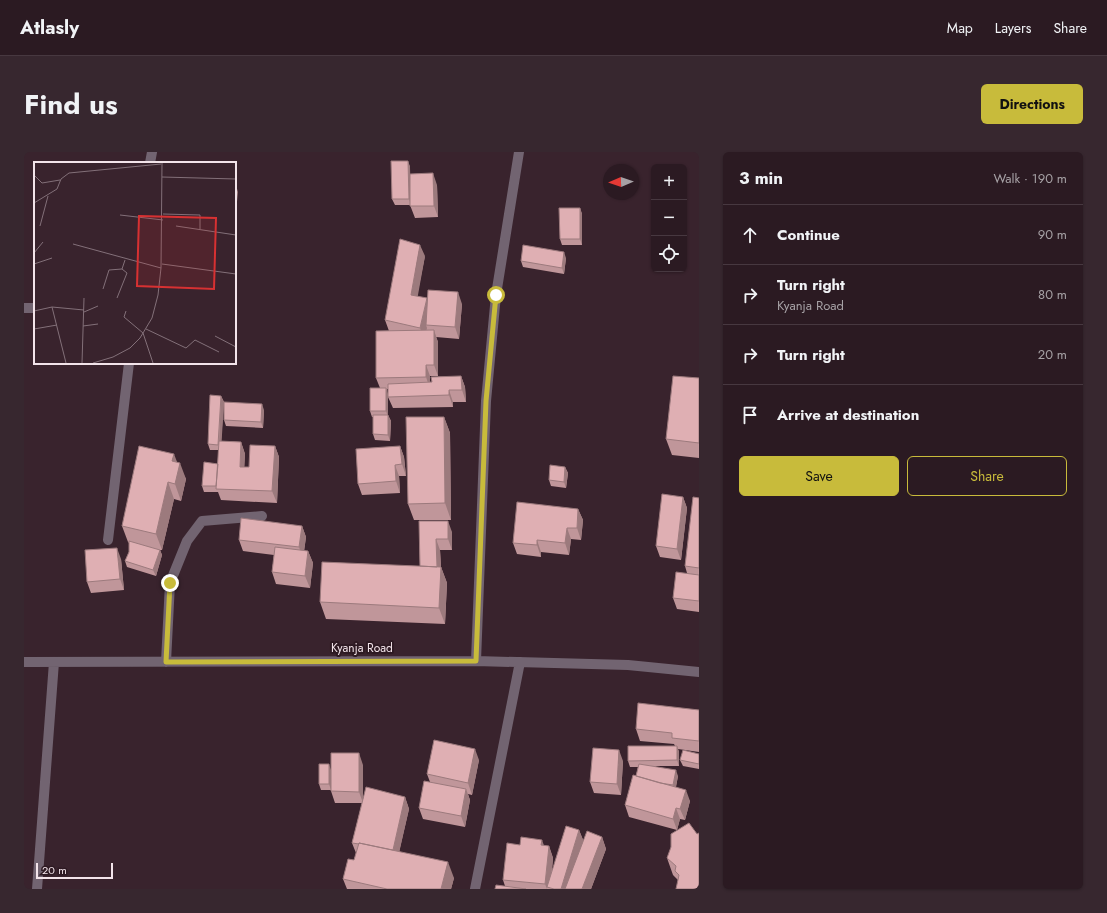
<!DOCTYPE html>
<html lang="en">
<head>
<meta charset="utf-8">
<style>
	body { margin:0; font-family:Jost,sans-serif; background:#37272f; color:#f1f3f6 }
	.controls { position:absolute; right:12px; top:12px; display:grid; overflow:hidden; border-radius:6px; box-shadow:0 1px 3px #0004 }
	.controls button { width:36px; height:36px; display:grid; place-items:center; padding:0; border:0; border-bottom:1px solid #473840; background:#2b1a22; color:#f1f3f6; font:20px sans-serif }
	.compass { position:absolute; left:579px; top:12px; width:36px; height:36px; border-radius:50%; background:#2b1a22; box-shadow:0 1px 3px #0004; rotate:268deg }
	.scale { position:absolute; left:12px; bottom:10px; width:77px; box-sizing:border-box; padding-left:4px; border:2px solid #f3e4ea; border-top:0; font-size:11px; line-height:14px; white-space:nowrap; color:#f3e4ea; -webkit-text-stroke:3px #2e1a23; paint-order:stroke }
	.stop { position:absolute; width:12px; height:12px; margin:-9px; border:3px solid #c8bb3b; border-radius:50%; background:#fff }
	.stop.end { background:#c8bb3b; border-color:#fff; box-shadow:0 1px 4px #0008 }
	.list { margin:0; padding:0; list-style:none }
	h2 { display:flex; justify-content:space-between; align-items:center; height:52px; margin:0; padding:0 16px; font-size:17px }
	h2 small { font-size:13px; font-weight:400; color:#a6a1a5 }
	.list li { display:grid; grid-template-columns:26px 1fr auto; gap:12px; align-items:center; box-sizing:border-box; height:60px; padding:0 16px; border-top:1px solid #473840 }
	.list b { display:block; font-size:15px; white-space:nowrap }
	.list p { margin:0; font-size:13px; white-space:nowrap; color:#a6a1a5 }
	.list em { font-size:13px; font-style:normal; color:#a6a1a5 }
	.actions { display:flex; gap:8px; padding:12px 16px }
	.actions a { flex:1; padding:9px 0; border:1px solid #c8bb3b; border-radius:6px; text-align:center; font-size:14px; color:#c8bb3b }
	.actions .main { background:#c8bb3b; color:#111 }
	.icon { flex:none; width:22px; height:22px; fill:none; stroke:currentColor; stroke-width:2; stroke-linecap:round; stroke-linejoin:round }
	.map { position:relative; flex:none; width:675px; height:737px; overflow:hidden; border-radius:6px }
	header { display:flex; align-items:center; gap:24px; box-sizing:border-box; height:56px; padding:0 20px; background:#2b1a22; border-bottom:1px solid #473840 }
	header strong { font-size:19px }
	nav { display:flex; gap:22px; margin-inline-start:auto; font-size:14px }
	.intro { display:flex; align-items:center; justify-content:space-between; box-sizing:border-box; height:96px; padding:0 24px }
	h1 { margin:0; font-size:28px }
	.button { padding:10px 18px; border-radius:6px; background:#c8bb3b; color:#111; font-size:14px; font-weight:700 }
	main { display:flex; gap:24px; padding:0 24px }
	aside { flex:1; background:#2b1a22; border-radius:6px; box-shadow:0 1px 3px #0004 }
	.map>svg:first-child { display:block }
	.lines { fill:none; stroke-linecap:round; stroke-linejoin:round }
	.minor { stroke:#726471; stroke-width:10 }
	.wall { fill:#c0969a }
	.shaded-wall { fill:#9c7a7d }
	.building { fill:#dfafb3; stroke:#9c7a7d }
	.route { stroke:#c8bb3b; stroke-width:5 }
	.labels { text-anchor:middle; stroke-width:4; stroke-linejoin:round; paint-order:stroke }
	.street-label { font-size:12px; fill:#f3e4ea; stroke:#2e1a23 }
	.inset-road { fill:none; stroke:#837079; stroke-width:1 }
	.view { fill:#d73132; fill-opacity:0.15; stroke:#d73132; stroke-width:2 }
	.inset-edge { fill:none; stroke:#f3e4ea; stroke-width:2 }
</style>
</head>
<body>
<header>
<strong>Atlasly</strong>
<nav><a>Map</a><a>Layers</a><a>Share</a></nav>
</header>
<div class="intro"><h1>Find us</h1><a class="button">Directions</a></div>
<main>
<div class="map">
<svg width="675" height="737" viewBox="0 0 675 737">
	<rect width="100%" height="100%" fill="#39232d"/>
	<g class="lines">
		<path class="minor" d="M 126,11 L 128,0
			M 0,156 L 11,156
			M 84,388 L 105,211
			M 452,509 L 462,249 L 472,143 L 495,0
			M 0,510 L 452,509 L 604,513 L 675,520
			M 142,510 L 146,431 L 163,389 L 178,369 L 238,364
			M 13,737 L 30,510
			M 451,737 L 496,510"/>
	</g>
	<path class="wall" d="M 384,9 L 386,15 L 386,30 L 413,33 L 414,65 L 391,66 L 386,53 L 371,53 L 368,47 Z
		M 556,56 L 558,62 L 558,93 L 538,93 L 536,87 Z
		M 401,104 L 393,144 L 404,149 L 438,152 L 435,187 L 412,185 L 414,190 L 414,224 L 406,224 L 406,230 L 437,224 L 441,235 L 442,250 L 429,250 L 429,255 L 369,256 L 364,245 L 364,237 L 363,237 L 364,263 L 367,269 L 366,289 L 351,288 L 349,282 L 349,265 L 348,265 L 346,259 L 356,236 L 352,226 L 365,179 L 361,168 Z
		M 542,106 L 540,122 L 499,115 L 497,109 Z
		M 675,226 L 675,306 L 648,303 L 642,287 Z
		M 197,244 L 200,250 L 197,289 L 217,290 L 221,302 L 220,315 L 225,315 L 251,294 L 255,305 L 253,351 L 197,348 L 194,340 L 180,340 L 178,334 L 194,312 L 194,298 L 186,298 L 184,292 Z
		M 240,258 L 239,276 L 202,274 L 200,268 Z
		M 420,265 L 426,281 L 427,368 L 390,368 L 384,352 Z
		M 376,294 L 380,305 L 382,324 L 375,324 L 376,341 L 338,343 L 334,332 Z
		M 153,310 L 162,327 L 157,349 L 150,347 L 138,398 L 136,398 L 138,403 L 132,424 L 103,415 L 101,409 L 105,400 L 105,391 L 104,390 L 98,374 Z
		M 541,315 L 544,321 L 542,336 L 527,334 L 525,328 Z
		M 659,345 L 663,356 L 657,408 L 636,405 L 632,394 Z
		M 675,346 L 675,460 L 653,457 L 649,446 L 663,421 L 661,414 Z
		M 554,357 L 559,368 L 557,388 L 547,387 L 545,403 L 517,400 L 517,405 L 493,402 L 489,391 Z
		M 395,369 L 428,380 L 428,398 L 416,398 L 417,415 L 423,431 L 421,472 L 302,467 L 296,450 L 396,414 Z
		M 278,374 L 282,385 L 280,399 L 284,399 L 289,411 L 286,436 L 252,432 L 248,420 L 250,403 L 219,399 L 215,388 Z
		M 97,407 L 100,438 L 67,441 L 63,430 Z
		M 675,558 L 675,600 L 654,597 L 655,600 L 655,614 L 630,614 L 654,624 L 652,635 L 666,649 L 661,668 L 656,667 L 653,678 L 605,665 L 601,653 L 612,624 L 614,615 L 606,615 L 604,609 L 651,594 L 650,592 L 616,589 L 612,577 Z
		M 675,602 L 675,617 L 659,614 L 656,608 Z
		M 455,608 L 448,643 L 444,642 L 446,648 L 441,675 L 399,667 L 395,656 L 406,630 L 403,622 Z
		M 599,609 L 597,643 L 570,641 L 566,630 Z
		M 339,613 L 339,647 L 381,645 L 385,657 L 375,700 L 430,726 L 427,737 L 323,737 L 319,727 L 330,708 L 332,701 L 328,691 L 338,651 L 311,651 L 307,639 Z
		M 307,618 L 307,638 L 297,638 L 295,632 Z
		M 555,678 L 559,688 L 578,685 L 582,697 L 567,737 L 471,737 L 481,734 L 479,728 L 496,693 L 525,694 L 529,706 L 528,718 Z
		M 673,682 L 654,728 L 649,723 L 643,706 Z"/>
	<path class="shaded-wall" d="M 384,9 L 386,15 L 387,53 L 385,47 Z
		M 409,21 L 413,33 L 414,65 L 410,54 Z
		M 211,30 L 214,40 L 211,69 Z
		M 556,56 L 558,62 L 558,93 L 556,87 Z
		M 396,93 L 401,104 L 392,154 L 387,143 Z
		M 540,100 L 542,106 L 540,122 L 538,116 Z
		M 434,140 L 438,152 L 435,187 L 431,175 Z
		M 403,146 L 407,157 L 402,173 L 403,176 L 400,187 L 396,176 Z
		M 410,178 L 414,190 L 414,224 L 410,213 Z
		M 402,213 L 406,224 L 406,237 L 402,225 Z
		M 437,224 L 441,235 L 442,250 L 438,238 Z
		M 362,236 L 364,242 L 364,265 L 362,259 Z
		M 425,238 L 429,250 L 429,255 L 425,243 Z
		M 197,244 L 200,250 L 197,299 L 195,293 Z
		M 238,252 L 240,258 L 239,276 L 237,270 Z
		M 364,263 L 367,269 L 366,289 L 364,283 Z
		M 420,265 L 426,281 L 427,368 L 421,351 Z
		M 217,290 L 221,302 L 220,326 L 216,315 Z
		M 251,294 L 255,305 L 253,351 L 248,339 Z
		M 376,294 L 380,305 L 382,324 L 378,312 Z
		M 150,302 L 155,315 L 156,311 L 162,327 L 157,349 L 151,332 L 148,309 Z
		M 371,313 L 375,324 L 376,341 L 372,329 Z
		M 541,315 L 544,321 L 542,336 L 540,330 Z
		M 144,330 L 150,347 L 138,398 L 132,382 Z
		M 659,345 L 663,356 L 657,408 L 653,397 Z
		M 554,357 L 559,368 L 557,388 L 553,376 Z
		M 424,369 L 428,380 L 428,398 L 424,387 Z
		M 278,374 L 282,385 L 279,407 L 275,395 Z
		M 543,376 L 547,387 L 545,403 L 541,391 Z
		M 412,387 L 416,398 L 417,415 L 423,431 L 421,472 L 415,456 Z
		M 513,388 L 517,400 L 517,405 L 513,393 Z
		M 93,396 L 97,407 L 100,438 L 96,427 Z
		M 136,398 L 138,403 L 132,424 L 129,418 Z
		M 284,399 L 289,411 L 286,436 L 281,424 Z
		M 653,594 L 655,600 L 655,614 L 653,608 Z
		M 451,597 L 455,608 L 448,643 L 444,631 Z
		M 595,598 L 599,609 L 597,643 L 593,632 Z
		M 335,601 L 339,613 L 339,651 L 335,640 Z
		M 305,612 L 307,618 L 307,638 L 305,632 Z
		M 652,618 L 654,624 L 651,639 L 649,633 Z
		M 442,637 L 446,648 L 441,675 L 437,664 Z
		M 662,638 L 666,649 L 661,668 L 656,657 Z
		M 381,645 L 385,657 L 373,710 L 369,698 Z
		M 652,656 L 656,667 L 653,678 L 649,667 Z
		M 555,678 L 560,690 L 545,737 L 537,737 Z
		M 578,685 L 582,697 L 567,737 L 558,737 Z
		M 518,688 L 522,699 L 517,693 Z
		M 525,694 L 529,706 L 526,736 L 523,735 L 523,737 L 521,732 Z
		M 424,710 L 430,726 L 427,737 L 417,737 Z"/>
	<path class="building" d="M 367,9 L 384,9 L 385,47 L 368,47 Z
		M 409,21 L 410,54 L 386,54 L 386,22 Z
		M 535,56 L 556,56 L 556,87 L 536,87 Z
		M 376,87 L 396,93 L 387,143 L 403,146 L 396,176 L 361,168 Z
		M 499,93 L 540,100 L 538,116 L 497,109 Z
		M 404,138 L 434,140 L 431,175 L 402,173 Z
		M 410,178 L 410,213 L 402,213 L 402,225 L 352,226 L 352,179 Z
		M 437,224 L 438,238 L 425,238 L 425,243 L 364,245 L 364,232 L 408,230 L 407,225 Z
		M 649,224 L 675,226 L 675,291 L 642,287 Z
		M 346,236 L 362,236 L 362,259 L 346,259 Z
		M 186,243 L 197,244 L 194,293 L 184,292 Z
		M 200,250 L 238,252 L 237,270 L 200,268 Z
		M 349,263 L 364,263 L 364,283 L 349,282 Z
		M 382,265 L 420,265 L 421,351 L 384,352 Z
		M 195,289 L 217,290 L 216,315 L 225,315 L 226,293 L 251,294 L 248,339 L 192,337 Z
		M 115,294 L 150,302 L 148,309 L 156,311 L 151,332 L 144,330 L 132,382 L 98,374 Z
		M 376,294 L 378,312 L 371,313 L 372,329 L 334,332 L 332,297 Z
		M 180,310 L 194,312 L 192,334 L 178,334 Z
		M 526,313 L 541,315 L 540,330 L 525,328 Z
		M 638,342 L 659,345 L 653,397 L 632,394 Z
		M 669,345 L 675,346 L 675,416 L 661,414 Z
		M 493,350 L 554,357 L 553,376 L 543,376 L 541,391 L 513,388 L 513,393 L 489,391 Z
		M 217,366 L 278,374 L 275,395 L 215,388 Z
		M 395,369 L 424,369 L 424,387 L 412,387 L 413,415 L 396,414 Z
		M 105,389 L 136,398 L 129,418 L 101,409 L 105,400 Z
		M 251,395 L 284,399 L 281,424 L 248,420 Z
		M 93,396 L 96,427 L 63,430 L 61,398 Z
		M 298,410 L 417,415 L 415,456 L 296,450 Z
		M 652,420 L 675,423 L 675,449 L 649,446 Z
		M 614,551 L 675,558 L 675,589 L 648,586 L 648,581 L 612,577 Z
		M 410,588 L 451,597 L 444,631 L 403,622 Z
		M 604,594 L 653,594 L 653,608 L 604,609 Z
		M 569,596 L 595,598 L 593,632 L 566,630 Z
		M 659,598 L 675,602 L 675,612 L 656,608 Z
		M 307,601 L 335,601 L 335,640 L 307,639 Z
		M 295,612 L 305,612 L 305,632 L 295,632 Z
		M 615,612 L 652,618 L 649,633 L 636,631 L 612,624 Z
		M 609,623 L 662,638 L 656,657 L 652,656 L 649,667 L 601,653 Z
		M 400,629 L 442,637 L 437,664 L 395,656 Z
		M 342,635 L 381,645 L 369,698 L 335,691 L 335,692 L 328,691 Z
		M 665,671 L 673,682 L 675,681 L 675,737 L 652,737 L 655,723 L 651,719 L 652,714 L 643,706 L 647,695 L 647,682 Z
		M 542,674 L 555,678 L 537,737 L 530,737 L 523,735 Z
		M 563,679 L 578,685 L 558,737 L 541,737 Z
		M 497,685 L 518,688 L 517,693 L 525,694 L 521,732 L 479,728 L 483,691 L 496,693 Z
		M 335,691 L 424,710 L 417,737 L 363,737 L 319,727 L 324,707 L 330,708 Z
		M 472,733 L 502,737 L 471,737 Z"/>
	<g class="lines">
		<path class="route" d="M 146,431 L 142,510 L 452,509 L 462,249 L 472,143"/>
	</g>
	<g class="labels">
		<g class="street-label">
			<text x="338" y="500">Kyanja Road</text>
		</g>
	</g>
	<g transform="translate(10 10)">
		<rect width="202" height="202" fill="#39232d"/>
		<path class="inset-road" d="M 0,13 L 8,21 L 26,18M 128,15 L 202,17M 0,41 L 23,27 L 27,17 L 35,11 L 127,2M 129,52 L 166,53 L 166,67M 86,53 L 129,58M 6,64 L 14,34M 142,64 L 202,73M 39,82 L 127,106M 0,91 L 9,80M 0,102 L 18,96M 128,102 L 202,112M 69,127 L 75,108 L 88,107M 83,136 L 93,111 L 88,107 L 91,98M 18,145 L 32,201M 0,149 L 18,145 L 50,148M 92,149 L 90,155 L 109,171 L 119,201M 50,150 L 64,144M 49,164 L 64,162M 0,167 L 23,163M 112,167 L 152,186 L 161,178 L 185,190M 181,174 L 202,185M 48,201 L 50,136M 59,201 L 79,195 L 96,186 L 106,176 L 118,156 L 124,133 L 127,106 L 128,1"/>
		<path class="view" d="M 105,54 L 182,56 L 180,127 L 103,124 Z"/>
		<rect width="202" height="202" class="inset-edge"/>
	</g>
</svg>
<div class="controls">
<button>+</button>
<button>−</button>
<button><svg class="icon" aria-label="locate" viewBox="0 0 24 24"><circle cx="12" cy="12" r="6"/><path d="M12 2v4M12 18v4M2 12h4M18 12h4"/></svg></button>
</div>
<svg class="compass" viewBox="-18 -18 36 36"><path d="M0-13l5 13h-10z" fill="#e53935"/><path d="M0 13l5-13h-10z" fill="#a6a1a5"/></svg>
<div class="scale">20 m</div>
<div class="stop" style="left:472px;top:143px"></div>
<div class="stop end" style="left:146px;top:431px"></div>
</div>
<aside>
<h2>3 min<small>Walk · 190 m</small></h2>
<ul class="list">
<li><svg class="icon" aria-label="ahead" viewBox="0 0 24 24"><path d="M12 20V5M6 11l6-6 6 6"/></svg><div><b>Continue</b></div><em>90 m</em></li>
<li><svg class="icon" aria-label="right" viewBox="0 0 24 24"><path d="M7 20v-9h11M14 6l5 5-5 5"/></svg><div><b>Turn right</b><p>Kyanja Road</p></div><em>80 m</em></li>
<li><svg class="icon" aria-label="right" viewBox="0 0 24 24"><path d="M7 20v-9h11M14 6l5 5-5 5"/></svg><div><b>Turn right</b></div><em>20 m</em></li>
<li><svg class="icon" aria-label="arrive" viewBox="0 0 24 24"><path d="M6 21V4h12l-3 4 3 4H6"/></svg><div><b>Arrive at destination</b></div></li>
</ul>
<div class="actions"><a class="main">Save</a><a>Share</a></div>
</aside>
</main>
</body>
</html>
